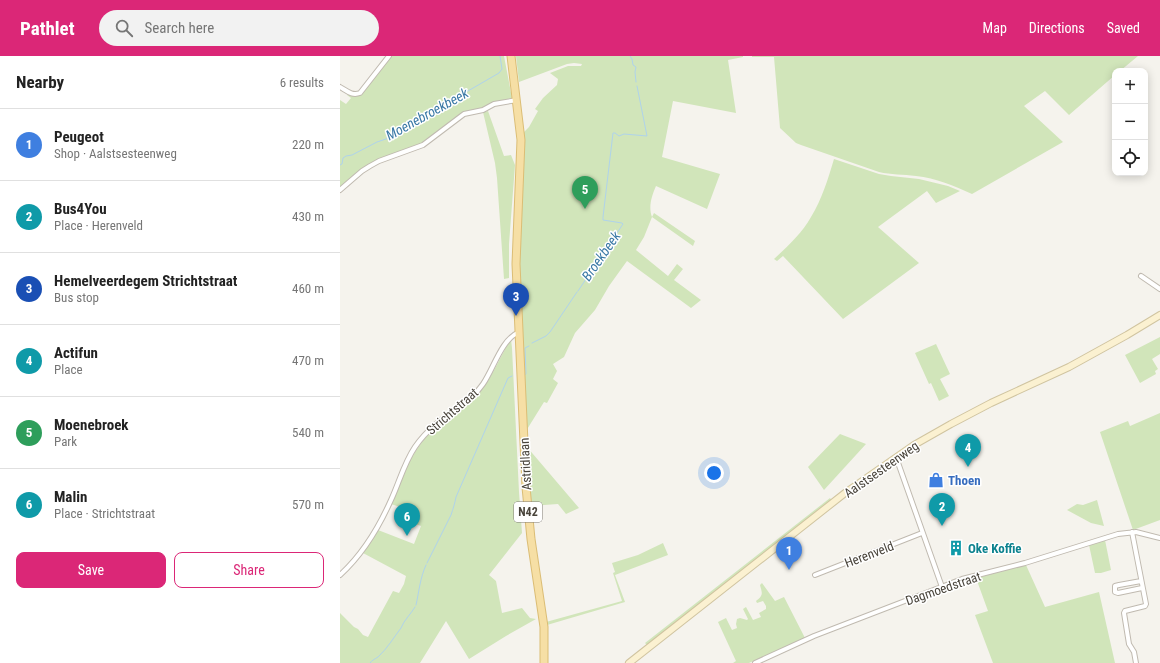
<!DOCTYPE html>
<html lang="en">
<head>
<meta charset="utf-8">
<style>
	body { margin:0; font-family:"Roboto Condensed",sans-serif; background:#f2f2f2; color:#222 }
	.controls { position:absolute; right:12px; top:12px; display:grid; overflow:hidden; border-radius:8px; box-shadow:0 2px 10px #0003 }
	.controls button { width:36px; height:36px; display:grid; place-items:center; padding:0; border:0; border-bottom:1px solid #e0e0e0; background:#fff; color:#222; font:20px sans-serif }
	.you { position:absolute; left:374px; top:417px; width:14px; height:14px; margin:-10px; border:3px solid #fff; border-radius:50%; background:#1a73e8; box-shadow:0 0 0 6px #1a73e833 }
	.badge { display:grid; place-items:center; width:26px; height:26px; border-radius:50%; background:#db2777; color:#fff; font-size:13px; font-weight:700 }
	.pin { position:absolute; translate:-50% -33px; filter:drop-shadow(0 1px 2px #0008) }
	.pin::after { content:''; position:absolute; top:21px; width:14px; height:12px; background:inherit; clip-path:polygon(0 0,100% 0,50% 100%) }
	.list { margin:0; padding:0; list-style:none }
	h2 { display:flex; justify-content:space-between; align-items:center; height:52px; margin:0; padding:0 16px; font-size:17px }
	h2 small { font-size:13px; font-weight:400; color:#767676 }
	.list li { display:grid; grid-template-columns:26px 1fr auto; gap:12px; align-items:center; box-sizing:border-box; height:72px; padding:0 16px; border-top:1px solid #e0e0e0 }
	.list b { display:block; font-size:15px; white-space:nowrap }
	.list p { margin:0; font-size:13px; white-space:nowrap; color:#767676 }
	.list em { font-size:13px; font-style:normal; color:#767676 }
	.actions { display:flex; gap:8px; padding:12px 16px }
	.actions a { flex:1; padding:9px 0; border:1px solid #db2777; border-radius:8px; text-align:center; font-size:14px; color:#db2777 }
	.actions .main { background:#db2777; color:#fff }
	.icon { flex:none; width:22px; height:22px; fill:none; stroke:currentColor; stroke-width:2; stroke-linecap:round; stroke-linejoin:round }
	.map { position:relative; flex:none; width:820px; height:607px; overflow:hidden }
	header { display:flex; align-items:center; gap:24px; box-sizing:border-box; height:56px; padding:0 20px; background:#db2777; color:#fff }
	header strong { font-size:19px }
	nav { display:flex; gap:22px; margin-inline-start:auto; font-size:14px }
	.search { width:280px; height:36px; background:#f2f2f2; display:flex; align-items:center; gap:10px; box-sizing:border-box; padding:0 14px; border-radius:22px; color:#767676; font-size:15px }
	main { display:flex }
	aside { flex:1; background:#fff }
	.map>svg:first-child { display:block }
	.green { fill:#d1e5ba }
	.lines { fill:none; stroke-linecap:round; stroke-linejoin:round }
	.stream { stroke:#afd3eb; stroke-width:1 }
	.street-casing { stroke:#c0bab0; stroke-width:6 }
	.secondary-casing { stroke:#d0c4a0; stroke-width:8 }
	.primary-casing { stroke:#dbbd75; stroke-width:9 }
	.street { stroke:#fff; stroke-width:4 }
	.secondary { stroke:#fbf1d1; stroke-width:6 }
	.primary { stroke:#f6dfa5; stroke-width:7 }
	.labels { text-anchor:middle; stroke-width:3; stroke-linejoin:round; paint-order:stroke }
	.shield { fill:#fff; stroke:#807c76; stroke-width:1 }
	.shield-label { font-size:12px; font-weight:bold; fill:#49443b }
	.street-label { font-size:13px; fill:#49443b; stroke:#fff }
	.shop-label { font-size:13px; font-weight:bold; fill:#366cbe; stroke:#fff; text-anchor:start }
	.culture-label { font-size:13px; font-weight:bold; fill:#0d838f; stroke:#fff; text-anchor:start }
	.water-label { font-size:14px; font-style:italic; fill:#3978a5; stroke:#fff }
</style>
</head>
<body>
<header>
<strong>Pathlet</strong>
<div class="search"><svg class="icon" aria-label="search" viewBox="0 0 24 24"><circle cx="10" cy="10" r="6"/><path d="M15 15l6 6"/></svg>Search here</div>
<nav><a>Map</a><a>Directions</a><a>Saved</a></nav>
</header>
<main>
<aside>
<h2>Nearby<small>6 results</small></h2>
<ul class="list">
<li><span class="badge" style="background:#3f7fe0">1</span><div><b>Peugeot</b><p>Shop · Aalstsesteenweg</p></div><em>220 m</em></li>
<li><span class="badge" style="background:#0f9aa8">2</span><div><b>Bus4You</b><p>Place · Herenveld</p></div><em>430 m</em></li>
<li><span class="badge" style="background:#1a4fb4">3</span><div><b>Hemelveerdegem Strichtstraat</b><p>Bus stop</p></div><em>460 m</em></li>
<li><span class="badge" style="background:#0f9aa8">4</span><div><b>Actifun</b><p>Place</p></div><em>470 m</em></li>
<li><span class="badge" style="background:#2e9e5b">5</span><div><b>Moenebroek</b><p>Park</p></div><em>540 m</em></li>
<li><span class="badge" style="background:#0f9aa8">6</span><div><b>Malin</b><p>Place · Strichtstraat</p></div><em>570 m</em></li>
</ul>
<div class="actions"><a class="main">Save</a><a>Share</a></div>
</aside>
<div class="map">
<svg width="820" height="607" viewBox="0 0 820 607">
	<rect width="100%" height="100%" fill="#f5f3ed"/>
	<path class="green" d="M 52,0 L 164,0 L 172,42 L 155,46 L 142,52 L 126,56 L 116,62 L 93,80 L 80,89 L 39,104 L 0,133 L 0,44 L 6,48 L 11,42 L 7,39 L 8,38 L 16,40 Z
		M 176,0 L 403,0 L 403,1 L 388,4 L 396,57 L 333,45 L 322,101 L 380,118 L 367,153 L 316,130 C 312,139 308,151 312,161 L 314,157 L 355,185 L 353,190 L 312,161 L 304,181 L 296,194 L 328,220 L 337,208 L 343,213 L 334,224 L 361,244 L 351,252 L 287,205 L 269,230 L 255,254 L 235,277 L 224,301 L 213,308 L 217,315 L 213,323 L 218,327 L 207,347 L 204,346 L 186,375 L 179,203 L 184,76 L 189,71 L 198,55 L 195,53 L 203,42 L 217,29 L 218,23 L 210,17 L 228,10 L 241,10 L 242,8 L 234,7 L 227,8 L 179,26 Z
		M 412,0 L 798,0 L 780,15 L 775,15 L 775,19 L 729,59 L 705,35 L 684,50 L 723,86 L 632,138 C 614,130 596,122 576,120 C 563,118 551,119 539,116 L 461,89 L 456,87 L 440,72 L 434,1 L 412,1 Z
		M 148,55 L 164,100 L 171,99 L 175,109 L 169,188 L 169,222 L 164,223 L 157,122 L 155,107 L 143,56 Z
		M 494,103 L 539,118 L 551,120 L 579,123 L 608,130 L 620,135 L 596,147 L 587,135 L 538,171 L 579,207 L 503,263 L 443,200 L 437,205 L 434,203 C 448,190 462,177 471,161 C 482,143 488,123 494,103 Z
		M 820,281 L 820,298 L 812,303 L 818,313 L 815,315 L 816,318 L 800,327 L 785,299 Z
		M 171,283 L 172,292 L 179,436 L 182,477 L 149,519 L 156,525 L 162,557 L 182,552 L 190,562 L 196,563 L 166,580 L 129,603 L 106,565 L 80,607 L 0,607 L 0,557 L 14,571 L 18,573 L 23,579 L 28,581 L 53,535 L 59,537 L 64,528 L 66,520 L 23,497 L 38,474 L 74,488 L 81,470 L 75,468 L 76,465 L 72,463 L 74,459 L 71,458 L 72,455 L 51,448 C 63,419 72,393 95,372 C 109,359 125,351 138,338 C 152,323 160,300 171,283 Z
		M 596,288 L 610,318 L 600,323 L 609,340 L 599,345 L 591,327 L 589,328 L 575,297 Z
		M 820,357 L 820,464 L 793,474 L 760,376 L 788,365 L 790,370 Z
		M 500,378 L 526,388 L 484,434 L 468,411 Z
		M 187,391 L 239,452 L 226,458 L 218,448 L 190,450 Z
		M 490,442 L 492,445 L 308,590 L 305,587 Z
		M 757,444 L 764,470 L 751,467 L 727,454 L 737,448 L 743,449 Z
		M 765,484 L 771,514 L 761,517 L 755,517 L 749,489 Z
		M 323,487 L 328,499 L 275,519 L 285,546 L 207,569 L 206,566 L 282,545 L 273,517 L 275,516 L 272,507 L 298,499 Z
		M 686,509 L 705,551 L 759,536 L 775,607 L 653,607 L 635,559 L 648,555 L 636,522 Z
		M 422,527 L 435,545 L 444,541 L 465,582 L 409,607 L 393,607 L 396,605 L 378,566 L 386,562 L 392,574 L 397,572 L 396,568 L 397,563 L 400,562 L 407,564 L 408,563 L 403,553 L 406,551 L 413,564 L 421,561 L 419,557 L 426,553 L 426,550 L 423,545 L 417,547 L 416,545 C 424,539 422,537 420,529 Z"/>
	<g class="lines">
		<path class="stream" d="M 290,0 L 292,3 L 293,9 L 296,11 L 295,16 L 296,26
			M 0,109 L 2,108 L 3,102 L 6,100 L 12,99 L 37,86 L 46,83 L 83,64 L 89,57 L 97,55 L 121,39 L 159,17 L 162,13 L 160,0
			M 238,235 L 283,168 L 282,167 L 263,164 L 263,161 L 273,77 L 275,77 L 279,80 L 284,78 L 307,80 L 297,30
			M 192,287 L 206,280 L 210,276 L 237,236
			M 185,319 L 186,318 L 185,292 L 189,290
			M 87,507 L 111,459 C 113,453 115,447 116,441 L 168,322 L 172,320
			M 76,549 C 79,536 80,522 86,509
			M 30,607 C 32,604 35,603 38,601 C 47,593 54,581 61,572 C 64,564 71,558 75,551"/>
		<defs>
			<path id="street" d="M 0,31 C 7,35 12,40 20,37 L 49,0
				M 0,134 L 22,115 L 30,110 L 39,105 L 83,89 L 124,58 L 143,54 L 154,48 L 177,44
				M 801,220 L 820,233
				M 556,401 L 602,531
				M 792,476 L 806,548 L 805,550 L 785,555 L 784,557 L 789,588 L 794,596 L 796,607
				M 0,519 C 22,499 39,471 51,444 C 59,427 64,407 75,391 C 81,382 89,374 97,367 C 114,353 131,346 143,328 C 154,312 161,284 179,276
				M 475,519 L 582,477
				M 801,525 L 779,529 L 775,530 L 775,536 L 778,537 L 802,532
				M 415,607 L 474,580 L 622,523 L 685,507 L 778,478 L 796,476 L 820,482"/>
			<path id="secondary" d="M 289,607 L 505,437 L 574,389 L 611,368 L 651,347 L 729,311 L 787,279 L 820,259"/>
			<path id="primary" d="M 171,0 L 181,84 L 176,208 L 186,431 L 191,483 L 204,571 L 204,607"/>
		</defs>
		<use href="#street" class="street-casing"/>
		<use href="#secondary" class="secondary-casing"/>
		<use href="#primary" class="primary-casing"/>
		<use href="#street" class="street"/>
		<use href="#secondary" class="secondary"/>
		<use href="#primary" class="primary"/>
	</g>
	<defs>
		<symbol id="shop-bare" viewBox="-9 -9 18 18"><path d="M-5-2.5h2.3a2.7 3.5 0 0 1 5.4 0H5L5.5 6h-11ZM-1.5-2.5h3a1.5 2.3 0 0 0-3 0Z" fill="#3f7fe0" stroke="#fff" stroke-width="2.5" paint-order="stroke"/></symbol>
		<symbol id="building-bare" viewBox="-9 -9 18 18"><path d="M-4-6H4V6H1V3H-1V6H-4ZM-2.5-4.3h1.7v1.8h-1.7ZM.8-4.3h1.7v1.8H.8ZM-2.5-1h1.7V.8h-1.7ZM.8-1h1.7V.8H.8Z" fill="#0f9aa8" stroke="#fff" stroke-width="2.5" paint-order="stroke"/></symbol>
	</defs>
	<g fill-rule="evenodd">
		<use href="#shop-bare" x="585" y="413" width="22" height="22"/>
		<use href="#building-bare" x="605" y="481" width="22" height="22"/>
	</g>
	<g class="labels">
		<rect class="shield" x="174" y="446" width="28" height="20" rx="3"/>
		<g class="shield-label">
			<text x="188" y="460">N42</text>
		</g>
		<g class="street-label">
			<text transform="translate(112 355) rotate(-41)" y="5">Strichtstraat</text>
			<text transform="translate(185 408) rotate(-93)" y="5">Astridlaan</text>
			<text transform="translate(541 413) rotate(-35)" y="5">Aalstsesteenweg</text>
			<text transform="translate(529 498) rotate(-21)" y="5">Herenveld</text>
			<text transform="translate(603 532) rotate(-19)" y="5">Dagmoedstraat</text>
		</g>
		<g class="shop-label">
			<text x="608" y="429">Thoen</text>
		</g>
		<g class="culture-label">
			<text x="628" y="497">Oke Koffie</text>
		</g>
		<g class="water-label">
			<text transform="translate(87 58) rotate(-29)" y="5">Moenebroekbeek</text>
			<text transform="translate(261 200) rotate(-55)" y="5">Broekbeek</text>
		</g>
	</g>
</svg>
<div class="controls">
<button>+</button>
<button>−</button>
<button><svg class="icon" aria-label="locate" viewBox="0 0 24 24"><circle cx="12" cy="12" r="6"/><path d="M12 2v4M12 18v4M2 12h4M18 12h4"/></svg></button>
</div>
<div class="you"></div>
<div class="pin badge" style="left:449px;top:514px;background:#3f7fe0">1</div>
<div class="pin badge" style="left:602px;top:470px;background:#0f9aa8">2</div>
<div class="pin badge" style="left:176px;top:260px;background:#1a4fb4">3</div>
<div class="pin badge" style="left:628px;top:411px;background:#0f9aa8">4</div>
<div class="pin badge" style="left:245px;top:153px;background:#2e9e5b">5</div>
<div class="pin badge" style="left:67px;top:480px;background:#0f9aa8">6</div>
</div>
</main>
</body>
</html>
